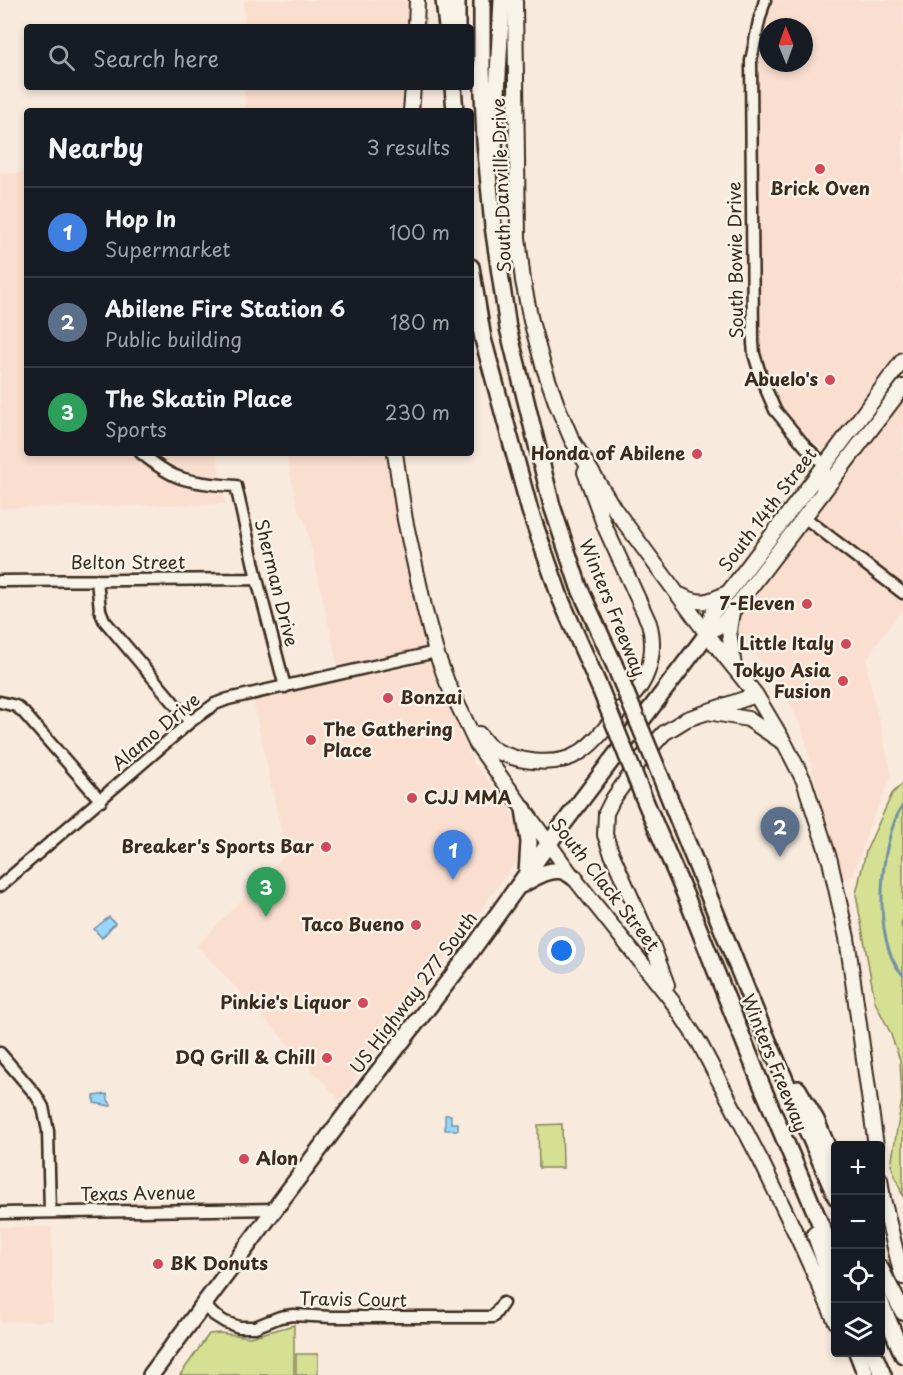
<!DOCTYPE html>
<html lang="en">
<head>
<meta charset="utf-8">
<style>
	body { margin:0; font-family:"Playpen Sans",sans-serif; background:#242831; color:#f1f3f6 }
	.controls { position:absolute; right:18px; bottom:18px; display:grid; overflow:hidden; border-radius:6px; box-shadow:0 3px 9px #0003 }
	.controls button { width:54px; height:54px; display:grid; place-items:center; padding:0; border:0; border-bottom:2px solid #363941; background:#171b24; color:#f1f3f6; font:30px sans-serif }
	.compass { position:absolute; left:759px; top:18px; width:54px; height:54px; border-radius:50%; background:#171b24; box-shadow:0 3px 9px #0003; rotate:359deg }
	.you { position:absolute; left:562px; top:951px; width:21px; height:21px; margin:-15px; border:4px solid #fff; border-radius:50%; background:#1a73e8; box-shadow:0 0 0 9px #1a73e833 }
	.badge { display:grid; place-items:center; width:39px; height:39px; border-radius:50%; background:#d1495b; color:#fff; font-size:20px; font-weight:700 }
	.pin { position:absolute; translate:-50% -50px; filter:drop-shadow(0 2px 3px #0008) }
	.pin::after { content:''; position:absolute; top:32px; width:21px; height:18px; background:inherit; clip-path:polygon(0 0,100% 0,50% 100%) }
	.list { margin:0; padding:0; list-style:none }
	h2 { display:flex; justify-content:space-between; align-items:center; height:78px; margin:0; padding:0 24px; font-size:26px }
	h2 small { font-size:20px; font-weight:400; color:#9ea1a6 }
	.list li { display:grid; grid-template-columns:39px 1fr auto; gap:18px; align-items:center; box-sizing:border-box; height:90px; padding:0 24px; border-top:2px solid #363941 }
	.list b { display:block; font-size:22px; white-space:nowrap }
	.list p { margin:0; font-size:20px; white-space:nowrap; color:#9ea1a6 }
	.list em { font-size:20px; font-style:normal; color:#9ea1a6 }
	.icon { flex:none; width:33px; height:33px; fill:none; stroke:currentColor; stroke-width:2; stroke-linecap:round; stroke-linejoin:round }
	.map { position:relative; flex:none; width:903px; height:1375px; overflow:hidden }
	.search { position:absolute; background:#171b24; box-shadow:0 3px 9px #0003; left:24px; top:24px; width:450px; height:66px; display:flex; align-items:center; gap:15px; box-sizing:border-box; padding:0 21px; border-radius:6px; color:#9ea1a6; font-size:22px }
	.panel { position:absolute; background:#171b24; box-shadow:0 3px 9px #0003; left:24px; top:108px; width:450px; height:348px; border-radius:6px }
	.map>svg:first-child { display:block }
	.built { fill:#fadfd0; fill-rule:evenodd }
	.green { fill:#d5e093; stroke:#888558; stroke-width:1.5 }
	.water { fill:#99d7fa; stroke:#7392a2; stroke-width:1.5 }
	.lines { fill:none; stroke-linecap:round; stroke-linejoin:round }
	.stream { stroke:#7392a2; stroke-width:3 }
	.minor-casing { stroke:#3b2a1e; stroke-width:15 }
	.major-casing { stroke:#3b2a1e; stroke-width:18 }
	.highway-casing { stroke:#3b2a1e; stroke-width:20 }
	.minor { stroke:#f7f3e8; stroke-width:10 }
	.major { stroke:#f7f3e8; stroke-width:14 }
	.highway { stroke:#f7f3e8; stroke-width:15 }
	.highway-bridge-casing { stroke:#3b2a1e; stroke-width:20; stroke-linecap:butt }
	.highway-bridge { stroke:#f7f3e8; stroke-width:15 }
	.poi-dot { fill:#d1495b; stroke:#f7f3e8; stroke-width:2 }
	.labels { text-anchor:middle; stroke-width:5; stroke-linejoin:round; paint-order:stroke }
	.street-label { font-size:18px; fill:#3b2a1e; stroke:#f7f3e8 }
	.poi-label { font-size:18px; font-weight:bold; fill:#3b2a1e; stroke:#f7f3e8; text-anchor:end }
</style>
</head>
<body>
<div class="map">
<svg width="903" height="1375" viewBox="0 0 903 1375">
	<rect width="100%" height="100%" fill="#f8eadd"/>
	<filter id="ink" filterUnits="userSpaceOnUse"><feTurbulence type="fractalNoise" baseFrequency=".0167" numOctaves="2"/><feDisplacementMap in="SourceGraphic" scale="12" xChannelSelector="R" yChannelSelector="G"/><feConvolveMatrix kernelMatrix="1 2 1 2 8 2 1 2 1" color-interpolation-filters="sRGB"/></filter>
	<g filter="url(#ink)">
		<path class="built" d="M 244,0 L 410,0 L 410,27 L 244,27 Z
			M 773,0 L 903,0 L 903,352 L 828,453 L 802,432 L 780,407 L 767,380 L 761,361 L 755,333 L 756,62 ZM 768,27 L 804,27 L 804,63 L 768,63 Z
			M 244,87 L 405,87 L 403,111 L 245,111 Z
			M 0,173 L 27,173 L 27,453 L 216,453 L 226,504 L 0,508 Z
			M 903,395 L 903,609 L 873,648 L 867,660 L 868,674 L 892,775 L 869,827 L 853,876 L 841,880 L 802,728 L 780,684 L 734,630 L 737,616 Z
			M 286,453 L 390,453 L 428,646 L 338,667 L 306,524 L 298,510 Z
			M 430,663 L 474,764 L 506,800 L 520,830 L 519,858 L 340,1100 L 197,946 L 286,854 L 253,700 Z
			M 0,1227 L 52,1227 L 53,1321 L 0,1322 Z"/>
		<path class="green" d="M 903,783 L 903,918 L 901,924 L 903,931 L 903,1197 L 891,1165 L 902,1100 L 900,1060 L 890,1032 L 875,1002 L 856,894 L 866,851 L 892,794 Z
			M 562,1124 L 563,1168 L 539,1168 L 538,1125 Z
			M 294,1325 L 294,1375 L 180,1375 L 209,1334 L 220,1333 L 250,1337 Z
			M 296,1354 L 318,1354 L 318,1375 L 296,1375 Z"/>
		<path class="water" d="M 109,917 L 115,923 L 102,938 L 94,929 Z
			M 107,1094 L 108,1100 L 111,1104 L 111,1106 L 94,1103 L 94,1096 Z
			M 445,1115 L 451,1115 L 451,1123 L 458,1123 L 458,1130 L 445,1130 Z"/>
		<g class="lines">
			<path class="stream" d="M 903,805 C 879,840 871,943 903,975"/>
			<defs>
				<path id="minor" d="M 765,0 L 759,21 L 751,61 L 753,343 L 754,354 L 762,380 L 775,410 L 805,446 L 825,465 L 826,474 L 821,491
					M 141,453 C 152,462 165,472 178,477 C 194,483 218,485 236,486 L 257,579 L 285,687
					M 804,517 L 903,593
					M 97,580 L 100,610 L 104,620 L 190,722
					M 0,581 L 257,579
					M 0,702 L 16,706 L 24,713 L 101,801
					M 0,886 L 190,722 L 215,704 L 228,699 L 436,652
					M 0,1053 L 36,1095 L 43,1107 L 48,1131 L 50,1212
					M 0,1213 L 276,1209
					M 204,1305 L 214,1315 L 225,1322 L 239,1327 L 255,1327 L 280,1317 L 293,1315 L 332,1317 L 493,1317 L 503,1303"/>
				<path id="major" d="M 515,0 L 518,237 L 523,281 L 531,321 L 543,365 L 557,405 L 572,440 L 613,507 L 707,634 L 756,695 L 785,744 L 804,781 L 830,861 L 847,938 L 876,1146
					M 416,27 L 417,0
					M 411,111 L 413,87
					M 395,453 L 405,520 L 425,611 L 436,652 L 447,682 L 476,743 L 570,873 L 672,1001 L 700,1044 L 761,1161 L 797,1236 L 836,1322
					M 680,595 C 700,605 708,603 727,593
					M 732,612 L 729,631 L 734,667
					M 707,634 L 712,614 L 825,465 L 903,360
					M 707,634 L 723,623 L 732,612 L 903,387
					M 709,711 L 756,695
					M 479,734 C 483,739 487,745 492,748 C 514,762 556,768 579,753 C 595,743 606,727 618,713 C 625,704 635,695 641,685 C 652,667 655,643 649,623 L 605,527 L 585,472
					M 667,985 L 653,947 L 611,852 L 605,835 L 606,813 L 613,799 L 642,758 L 664,733 L 687,719 L 708,712 L 748,719 L 781,741
					M 880,1179 L 883,1199 L 900,1268 L 903,1277"/>
				<path id="highway" d="M 444,0 L 447,27
					M 457,0 L 457,27
					M 482,0 L 482,68 L 485,142 L 493,226 L 508,328 L 552,506 L 579,587 L 614,664
					M 453,87 L 455,111
					M 494,149 L 502,0
					M 471,267 L 483,339 L 530,511 L 561,600 L 601,691
					M 660,775 L 759,1020 L 836,1197
					M 643,796 L 687,899 L 759,1079 L 836,1261
					M 524,809 L 529,842 L 527,874
					M 521,885 C 533,879 548,868 562,871 C 567,872 571,876 575,878
					M 798,1089 L 816,1120 L 836,1168
					M 815,1234 L 836,1295
					M 880,1268 L 903,1312
					M 880,1301 L 903,1355
					M 857,1352 L 866,1375
					M 873,1352 L 883,1375
					M 151,1375 L 348,1111 L 464,961 L 549,843 L 707,634"/>
			</defs>
			<use href="#minor" class="minor-casing"/>
			<use href="#major" class="major-casing"/>
			<use href="#highway" class="highway-casing"/>
			<use href="#minor" class="minor"/>
			<use href="#major" class="major"/>
			<use href="#highway" class="highway"/>
			<defs>
				<path id="highway-bridge" d="M 614,664 L 660,775
					M 601,691 L 643,796"/>
			</defs>
			<use href="#highway-bridge" class="highway-bridge-casing"/>
			<use href="#highway-bridge" class="highway-bridge"/>
		</g>
	</g>
	<g class="poi-dot">
		<circle cx="820" cy="169" r="6"/>
		<circle cx="830" cy="380" r="6"/>
		<circle cx="697" cy="454" r="6"/>
		<circle cx="807" cy="604" r="6"/>
		<circle cx="846" cy="644" r="6"/>
		<circle cx="843" cy="681" r="6"/>
		<circle cx="388" cy="698" r="6"/>
		<circle cx="311" cy="740" r="6"/>
		<circle cx="412" cy="798" r="6"/>
		<circle cx="326" cy="847" r="6"/>
		<circle cx="416" cy="925" r="6"/>
		<circle cx="363" cy="1003" r="6"/>
		<circle cx="327" cy="1058" r="6"/>
		<circle cx="244" cy="1159" r="6"/>
		<circle cx="158" cy="1264" r="6"/>
	</g>
	<g class="labels">
		<g class="street-label">
			<text transform="translate(502 185) rotate(-92)" y="6">South Danville Drive</text>
			<text transform="translate(736 260) rotate(-91)" y="6">South Bowie Drive</text>
			<text transform="translate(768 510) rotate(-53)" y="6">South 14th Street</text>
			<text x="128" y="569">Belton Street</text>
			<text transform="translate(276 583) rotate(76)" y="6">Sherman Drive</text>
			<text transform="translate(612 608) rotate(68)" y="6">Winters Freeway</text>
			<text transform="translate(156 732) rotate(-40)" y="6">Alamo Drive</text>
			<text transform="translate(605 885) rotate(52)" y="6">South Clack Street</text>
			<text transform="translate(414 993) rotate(-53)" y="6">US Highway 277 South</text>
			<text transform="translate(774 1063) rotate(68)" y="6">Winters Freeway</text>
			<text transform="translate(138 1194) rotate(-1)" y="6">Texas Avenue</text>
			<text transform="translate(353 1300) rotate(1)" y="6">Travis Court</text>
		</g>
		<g class="poi-label">
			<text x="820" y="195" text-anchor="middle">Brick Oven</text>
			<text x="818" y="386">Abuelo's</text>
			<text x="685" y="460">Honda of Abilene</text>
			<text x="795" y="610">7-Eleven</text>
			<text x="834" y="650">Little Italy</text>
			<text x="831" y="677">Tokyo Asia<tspan x="831" dy="21">Fusion</tspan></text>
			<text x="400" y="704" text-anchor="start">Bonzai</text>
			<text x="323" y="736" text-anchor="start">The Gathering<tspan x="323" dy="21">Place</tspan></text>
			<text x="424" y="804" text-anchor="start">CJJ MMA</text>
			<text x="314" y="853">Breaker's Sports Bar</text>
			<text x="404" y="931">Taco Bueno</text>
			<text x="351" y="1009">Pinkie's Liquor</text>
			<text x="315" y="1064">DQ Grill &amp; Chill</text>
			<text x="256" y="1165" text-anchor="start">Alon</text>
			<text x="170" y="1270" text-anchor="start">BK Donuts</text>
		</g>
	</g>
</svg>
<div class="controls">
<button>+</button>
<button>−</button>
<button><svg class="icon" aria-label="locate" viewBox="0 0 24 24"><circle cx="12" cy="12" r="6"/><path d="M12 2v4M12 18v4M2 12h4M18 12h4"/></svg></button>
<button><svg class="icon" aria-label="layers" viewBox="0 0 24 24"><path d="M12 4l9 5-9 5-9-5zM3 14l9 5 9-5"/></svg></button>
</div>
<svg class="compass" viewBox="-18 -18 36 36"><path d="M0-13l5 13h-10z" fill="#e53935"/><path d="M0 13l5-13h-10z" fill="#9ea1a6"/></svg>
<div class="you"></div>
<div class="pin badge" style="left:453px;top:880px;background:#3f7fe0">1</div>
<div class="pin badge" style="left:780px;top:857px;background:#5c6f8a">2</div>
<div class="pin badge" style="left:266px;top:917px;background:#2e9e5b">3</div>
<div class="search"><svg class="icon" aria-label="search" viewBox="0 0 24 24"><circle cx="10" cy="10" r="6"/><path d="M15 15l6 6"/></svg>Search here</div>
<section class="panel">
<h2>Nearby<small>3 results</small></h2>
<ul class="list">
<li><span class="badge" style="background:#3f7fe0">1</span><div><b>Hop In</b><p>Supermarket</p></div><em>100 m</em></li>
<li><span class="badge" style="background:#5c6f8a">2</span><div><b>Abilene Fire Station 6</b><p>Public building</p></div><em>180 m</em></li>
<li><span class="badge" style="background:#2e9e5b">3</span><div><b>The Skatin Place</b><p>Sports</p></div><em>230 m</em></li>
</ul>
</section>
</div>
</body>
</html>
